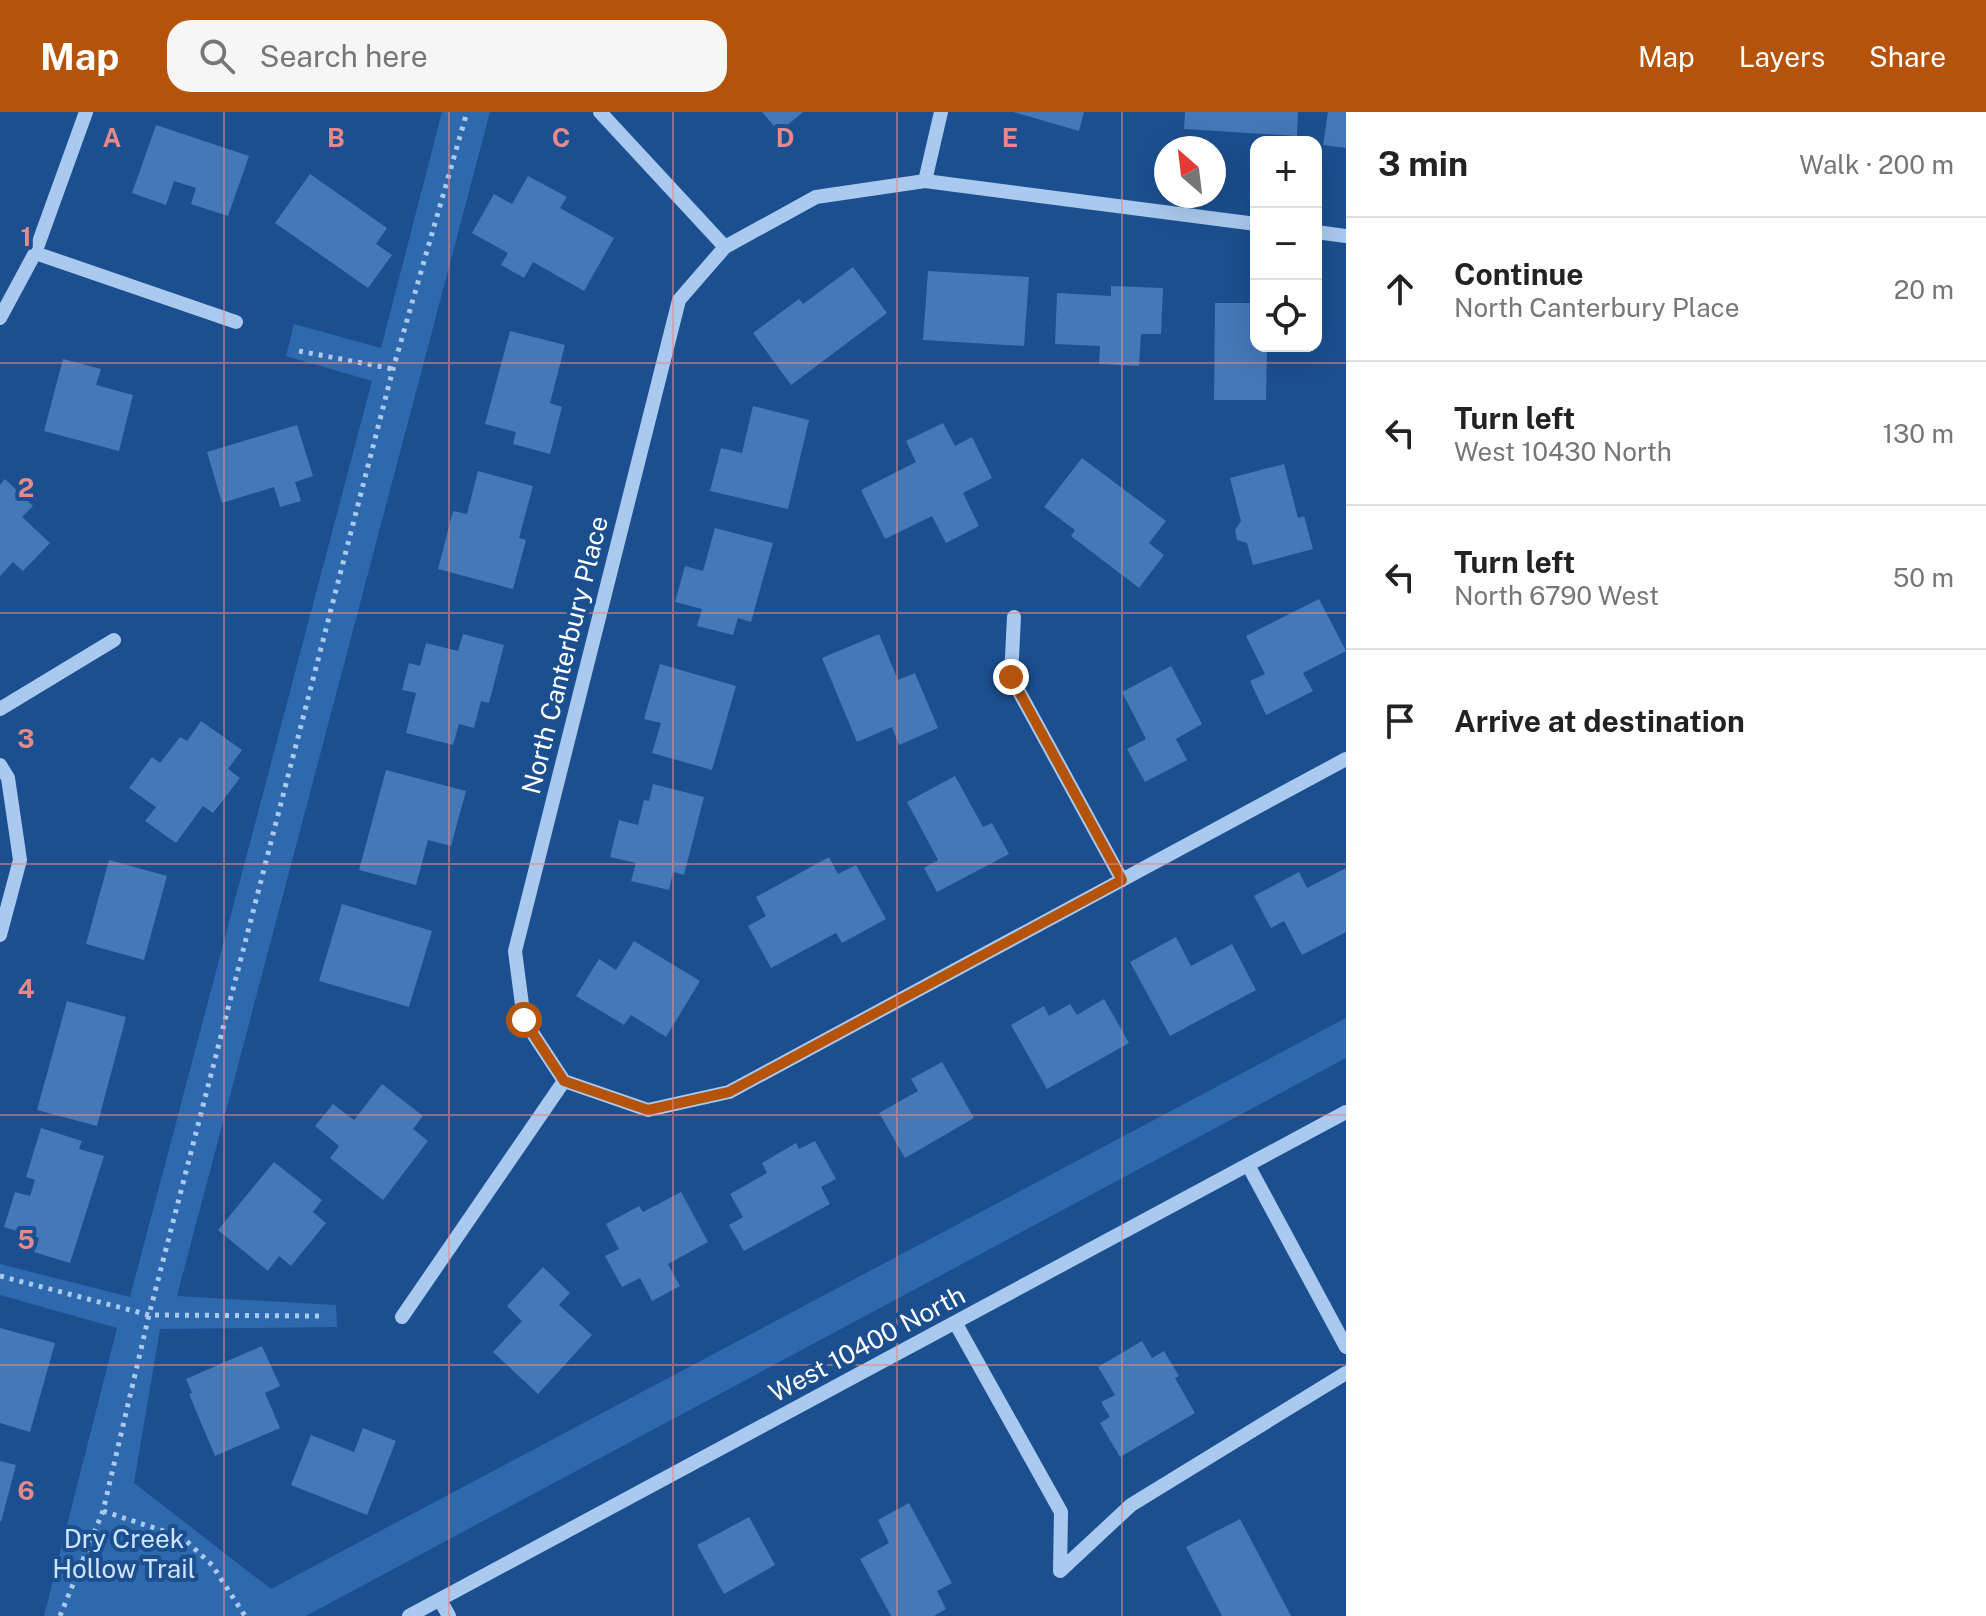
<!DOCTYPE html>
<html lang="en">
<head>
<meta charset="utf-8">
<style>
	body { margin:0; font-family:"Public Sans",sans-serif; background:#f6f6f6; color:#222 }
	.controls { position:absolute; right:24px; top:24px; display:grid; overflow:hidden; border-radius:16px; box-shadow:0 8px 32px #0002 }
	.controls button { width:72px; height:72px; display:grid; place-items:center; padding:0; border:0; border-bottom:2px solid #e0e0e0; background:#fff; color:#222; font:40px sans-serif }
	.compass { position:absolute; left:1154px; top:24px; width:72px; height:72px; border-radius:50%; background:#fff; box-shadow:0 8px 32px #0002; rotate:332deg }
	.stop { position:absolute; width:24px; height:24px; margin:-18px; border:6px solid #b45309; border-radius:50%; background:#fff }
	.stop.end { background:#b45309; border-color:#fff; box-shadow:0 2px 8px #0008 }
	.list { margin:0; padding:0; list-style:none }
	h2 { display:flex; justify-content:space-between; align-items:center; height:104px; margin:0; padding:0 32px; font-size:34px }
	h2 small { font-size:26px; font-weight:400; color:#767676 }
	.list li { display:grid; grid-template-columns:52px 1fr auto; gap:24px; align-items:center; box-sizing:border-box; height:144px; padding:0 32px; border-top:2px solid #e0e0e0 }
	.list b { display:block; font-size:30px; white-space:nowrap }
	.list p { margin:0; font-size:26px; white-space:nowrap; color:#767676 }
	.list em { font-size:26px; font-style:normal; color:#767676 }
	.icon { flex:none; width:44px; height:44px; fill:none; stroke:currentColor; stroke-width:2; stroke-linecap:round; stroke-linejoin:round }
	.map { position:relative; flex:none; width:1346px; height:1504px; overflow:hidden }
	header { display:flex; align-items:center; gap:48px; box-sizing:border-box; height:112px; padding:0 40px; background:#b45309; color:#fff }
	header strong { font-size:38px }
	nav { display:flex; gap:44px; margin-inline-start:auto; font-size:28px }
	.search { width:560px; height:72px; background:#f6f6f6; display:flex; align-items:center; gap:20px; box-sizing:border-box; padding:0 28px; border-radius:24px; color:#767676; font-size:30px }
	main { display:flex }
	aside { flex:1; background:#fff }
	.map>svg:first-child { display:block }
	.green { fill:#2e69ad }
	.building { fill:#4478b7 }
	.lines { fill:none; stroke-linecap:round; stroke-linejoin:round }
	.path { stroke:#a9c9ee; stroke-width:5; stroke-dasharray:4 6; stroke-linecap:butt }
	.minor { stroke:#a9c9ee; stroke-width:14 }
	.route { stroke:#b45309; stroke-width:10 }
	.grid { fill:none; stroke:#e88989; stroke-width:2; stroke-opacity:0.55 }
	.labels { text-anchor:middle; stroke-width:8; stroke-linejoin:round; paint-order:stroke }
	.street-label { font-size:26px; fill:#fff; stroke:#1b4f8f }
	.park-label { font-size:26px; fill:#cfe3fa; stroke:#1b4f8f }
	.grid-label { font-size:26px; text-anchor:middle; font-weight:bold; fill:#e88989; stroke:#1b4f8f; stroke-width:8; stroke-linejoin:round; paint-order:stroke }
</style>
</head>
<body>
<header>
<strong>Map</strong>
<div class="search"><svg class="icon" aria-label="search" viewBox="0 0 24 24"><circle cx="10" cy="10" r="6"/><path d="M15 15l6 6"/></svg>Search here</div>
<nav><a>Map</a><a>Layers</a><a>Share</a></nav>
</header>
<main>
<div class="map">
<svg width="1346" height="1504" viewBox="0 0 1346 1504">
	<rect width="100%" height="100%" fill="#1b4f8f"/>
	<path class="green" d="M 442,0 L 490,0 L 177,1184 L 336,1193 L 337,1215 L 160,1217 L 134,1371 L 271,1477 L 1346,906 L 1346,946 L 306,1504 L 44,1504 L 117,1216 L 0,1183 L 0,1152 L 130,1185 L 372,269 L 286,244 L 294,212 L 381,236 Z"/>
	<path class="building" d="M 762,0 L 803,0 L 779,20 Z
		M 1013,0 L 1084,0 L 1079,19 Z
		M 1185,0 L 1298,0 L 1297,24 L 1184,17 Z
		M 1328,0 L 1346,0 L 1346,36 L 1323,33 Z
		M 156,13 L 249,44 L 228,104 L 191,92 L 196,76 L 174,69 L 166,93 L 132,81 Z
		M 310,62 L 387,116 L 376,132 L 392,143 L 368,176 L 275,111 Z
		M 528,64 L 567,85 L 560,96 L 614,126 L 584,179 L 533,150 L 524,166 L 501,153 L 508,141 L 472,121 L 494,82 L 512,92 Z
		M 853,155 L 887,201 L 791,273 L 753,221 L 799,187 L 803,192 Z
		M 928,159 L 1029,165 L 1024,234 L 923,228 Z
		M 1111,174 L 1163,176 L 1161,222 L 1141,222 L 1139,254 L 1099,252 L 1100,234 L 1055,232 L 1057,181 L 1111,184 Z
		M 1215,191 L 1256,191 L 1256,234 L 1267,234 L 1266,288 L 1214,288 Z
		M 510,219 L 565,233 L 550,291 L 562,295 L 550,342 L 513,332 L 516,320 L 485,312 Z
		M 63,247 L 101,257 L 96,273 L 133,283 L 119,339 L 44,319 Z
		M 753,294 L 809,308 L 788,397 L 710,379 L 721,336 L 742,341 Z
		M 943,311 L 955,334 L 972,325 L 992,366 L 963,381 L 979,414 L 946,431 L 932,404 L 885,427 L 861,378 L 916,350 L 906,329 Z
		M 297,313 L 313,364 L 295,370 L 301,389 L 280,395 L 274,375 L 222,391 L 207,340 Z
		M 1082,346 L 1166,409 L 1149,431 L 1164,443 L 1139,476 L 1071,424 L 1075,418 L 1044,395 Z
		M 1284,352 L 1298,406 L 1304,404 L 1313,437 L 1253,453 L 1247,431 L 1237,428 L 1235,418 L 1241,409 L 1230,366 Z
		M 478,359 L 533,374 L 519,426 L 526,428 L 513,477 L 438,457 L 453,399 L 467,402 Z
		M 5,367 L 33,394 L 22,405 L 50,431 L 23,459 L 13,450 L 0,464 L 0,373 Z
		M 715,416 L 773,431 L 751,510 L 738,506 L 733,523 L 697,514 L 702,497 L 675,490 L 685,454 L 703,459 Z
		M 1319,487 L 1346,539 L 1303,561 L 1313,579 L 1266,603 L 1250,569 L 1265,562 L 1246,524 Z
		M 463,522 L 504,533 L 489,591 L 481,589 L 474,616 L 459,612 L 453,633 L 406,621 L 416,581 L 402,578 L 409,551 L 420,554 L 426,531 L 458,539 Z
		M 879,522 L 898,568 L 915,561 L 938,616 L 899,633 L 892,615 L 857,630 L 822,546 Z
		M 660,552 L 736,574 L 712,658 L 652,641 L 661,611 L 644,607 Z
		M 1171,554 L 1202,612 L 1176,627 L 1187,648 L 1145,670 L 1127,637 L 1146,627 L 1122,580 Z
		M 201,609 L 242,638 L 228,657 L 240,666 L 213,701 L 203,694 L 176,731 L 145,709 L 156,695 L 129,676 L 152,645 L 160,651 L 180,625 L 187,629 Z
		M 386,658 L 466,679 L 451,734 L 428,728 L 416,773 L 359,758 Z
		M 955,664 L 983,715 L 992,711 L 1009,742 L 937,780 L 924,756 L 938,748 L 907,690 Z
		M 653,672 L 704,685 L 684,763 L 673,760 L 669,778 L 631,769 L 636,751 L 610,745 L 619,708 L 638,713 L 644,688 L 649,689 Z
		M 829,745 L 838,762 L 856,753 L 886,807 L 842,831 L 836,821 L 771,856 L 748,814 L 766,804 L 756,785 Z
		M 109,748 L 167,764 L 144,848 L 86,832 Z
		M 1346,756 L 1346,820 L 1302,843 L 1284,809 L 1271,816 L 1254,784 L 1299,760 L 1307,776 Z
		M 342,792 L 432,819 L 409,895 L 319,869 Z
		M 1176,825 L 1191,854 L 1232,832 L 1256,878 L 1170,924 L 1130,850 Z
		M 634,829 L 700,869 L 666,925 L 631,903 L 624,913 L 576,884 L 599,847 L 616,858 Z
		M 1104,887 L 1129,931 L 1047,977 L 1011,913 L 1044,894 L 1049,904 L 1070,892 L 1077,903 Z
		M 67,889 L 126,905 L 97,1014 L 37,998 Z
		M 942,950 L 974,1006 L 905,1046 L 879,1001 L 918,979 L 911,967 Z
		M 382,972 L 423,1004 L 413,1017 L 428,1029 L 383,1088 L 330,1046 L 339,1034 L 315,1014 L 333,992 L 354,1008 Z
		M 41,1016 L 82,1029 L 79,1037 L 104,1044 L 70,1151 L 34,1140 L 39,1126 L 4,1115 L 15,1080 L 30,1084 L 35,1068 L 26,1065 Z
		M 815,1029 L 836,1067 L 821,1075 L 830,1092 L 744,1139 L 729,1113 L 743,1105 L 730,1082 L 767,1061 L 762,1051 L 796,1031 L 799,1037 Z
		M 274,1050 L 322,1088 L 313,1100 L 326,1111 L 291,1154 L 279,1144 L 268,1159 L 218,1118 Z
		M 681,1080 L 708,1130 L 668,1152 L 680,1174 L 652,1189 L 640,1166 L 622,1175 L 605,1144 L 619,1137 L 606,1112 L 639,1094 L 643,1100 Z
		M 543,1155 L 570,1181 L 559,1193 L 592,1223 L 538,1282 L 493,1240 L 522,1209 L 507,1194 Z
		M 0,1216 L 55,1231 L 30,1320 L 0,1311 Z
		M 1142,1229 L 1152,1246 L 1164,1239 L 1179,1264 L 1175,1266 L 1195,1301 L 1120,1345 L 1100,1311 L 1110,1305 L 1101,1290 L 1115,1283 L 1098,1255 Z
		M 262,1234 L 280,1274 L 265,1281 L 280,1316 L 215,1344 L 189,1282 L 192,1281 L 186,1267 Z
		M 363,1316 L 396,1329 L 367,1403 L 291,1373 L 311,1323 L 354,1340 Z
		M 0,1349 L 16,1353 L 1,1410 L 0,1409 Z
		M 909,1391 L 952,1471 L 937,1479 L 946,1497 L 934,1504 L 891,1504 L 860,1447 L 889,1431 L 878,1408 Z
		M 749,1405 L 775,1453 L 724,1482 L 697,1433 Z
		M 1240,1407 L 1291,1504 L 1222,1504 L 1186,1435 Z"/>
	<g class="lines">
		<path class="path" d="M 299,239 L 393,257
			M 0,1164 L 149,1203 L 322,1204
			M 103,1399 L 182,1425 L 212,1453 L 245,1504
			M 60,1504 L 103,1399 L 149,1203 L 393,257 L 467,0"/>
		<path class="minor" d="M 600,0 L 725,135
			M 925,69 L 941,0
			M 1316,120 L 1346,124
			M 35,141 L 236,210
			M 0,206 L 35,141 L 86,0
			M 1014,505 L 1011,565 L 1122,768
			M 0,597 L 114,528
			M 0,653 L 8,666 L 20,748 L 0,823
			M 564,969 L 524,908 L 515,839 L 679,188 L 725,135 L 816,85 L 925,69 L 1256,112
			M 564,969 L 648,998 L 729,980 L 1346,647
			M 1248,1053 L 1346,1235
			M 402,1205 L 564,969
			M 956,1212 L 1061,1400 L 1060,1459
			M 1060,1459 L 1131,1393 L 1346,1261
			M 440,1488 L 449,1504
			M 409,1504 L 1346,1000"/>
	</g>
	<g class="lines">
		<path class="route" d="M 524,908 L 564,969 L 648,998 L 729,980 L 1122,768 L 1011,565"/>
	</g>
	<path class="grid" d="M 224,0 L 224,1504M 449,0 L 449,1504M 673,0 L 673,1504M 897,0 L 897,1504M 1122,0 L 1122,1504M 0,251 L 1346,251M 0,501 L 1346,501M 0,752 L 1346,752M 0,1003 L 1346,1003M 0,1253 L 1346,1253"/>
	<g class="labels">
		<g class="street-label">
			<text transform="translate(565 543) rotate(-76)" y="9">North Canterbury Place</text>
			<text transform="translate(867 1232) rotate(-28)" y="9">West 10400 North</text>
		</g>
		<g class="park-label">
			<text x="124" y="1436">Dry Creek<tspan x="124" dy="30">Hollow Trail</tspan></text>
		</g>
	</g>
	<g class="grid-label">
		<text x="112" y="35">A</text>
		<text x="336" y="35">B</text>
		<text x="561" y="35">C</text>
		<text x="785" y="35">D</text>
		<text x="1010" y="35">E</text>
		<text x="26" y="134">1</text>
		<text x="26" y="385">2</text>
		<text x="26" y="636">3</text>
		<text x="26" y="886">4</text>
		<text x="26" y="1137">5</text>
		<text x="26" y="1388">6</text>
	</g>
</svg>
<div class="controls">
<button>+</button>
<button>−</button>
<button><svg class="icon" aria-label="locate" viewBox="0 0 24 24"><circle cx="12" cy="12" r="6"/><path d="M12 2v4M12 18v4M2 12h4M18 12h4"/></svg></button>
</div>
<svg class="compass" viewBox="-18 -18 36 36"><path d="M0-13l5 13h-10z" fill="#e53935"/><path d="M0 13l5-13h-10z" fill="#767676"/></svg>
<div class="stop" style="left:524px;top:908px"></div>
<div class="stop end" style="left:1011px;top:565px"></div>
</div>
<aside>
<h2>3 min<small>Walk · 200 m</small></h2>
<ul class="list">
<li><svg class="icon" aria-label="ahead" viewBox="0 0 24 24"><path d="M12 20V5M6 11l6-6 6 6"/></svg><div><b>Continue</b><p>North Canterbury Place</p></div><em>20 m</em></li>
<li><svg class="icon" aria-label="left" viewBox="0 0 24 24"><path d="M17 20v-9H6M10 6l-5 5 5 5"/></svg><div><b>Turn left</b><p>West 10430 North</p></div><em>130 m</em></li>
<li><svg class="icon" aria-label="left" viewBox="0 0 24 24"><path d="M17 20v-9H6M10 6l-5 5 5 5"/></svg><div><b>Turn left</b><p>North 6790 West</p></div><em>50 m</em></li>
<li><svg class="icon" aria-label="arrive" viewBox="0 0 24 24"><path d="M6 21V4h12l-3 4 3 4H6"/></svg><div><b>Arrive at destination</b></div></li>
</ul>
</aside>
</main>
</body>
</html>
